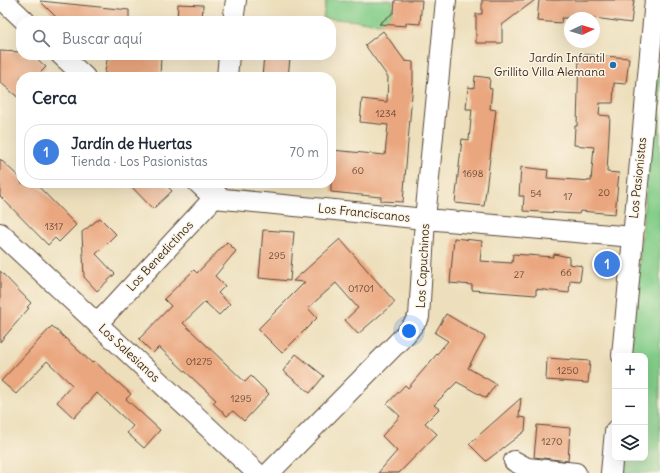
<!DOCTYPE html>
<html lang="es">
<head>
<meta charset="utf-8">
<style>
	body { margin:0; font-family:Delius,sans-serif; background:#f6f6f7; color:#1f2937 }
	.controls { position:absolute; right:12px; bottom:12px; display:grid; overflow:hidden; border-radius:8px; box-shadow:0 4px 16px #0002 }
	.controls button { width:36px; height:36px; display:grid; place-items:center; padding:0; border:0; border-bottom:1px solid #e0e1e3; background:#fff; color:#1f2937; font:20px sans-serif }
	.compass { position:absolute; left:564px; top:12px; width:36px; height:36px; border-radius:50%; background:#fff; box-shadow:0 4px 16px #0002; rotate:86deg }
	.you { position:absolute; left:409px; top:331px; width:14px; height:14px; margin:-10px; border:3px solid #fff; border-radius:50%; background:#1a73e8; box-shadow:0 0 0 6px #1a73e833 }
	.badge { display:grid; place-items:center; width:26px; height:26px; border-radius:50%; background:#1f6fb2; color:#fff; font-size:13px; font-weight:700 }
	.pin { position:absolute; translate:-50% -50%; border:2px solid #fff; box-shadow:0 1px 4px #0006 }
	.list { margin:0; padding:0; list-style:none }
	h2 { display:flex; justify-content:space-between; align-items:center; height:52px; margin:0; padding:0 16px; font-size:17px }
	h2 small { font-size:13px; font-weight:400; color:#747a83 }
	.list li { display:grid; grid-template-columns:26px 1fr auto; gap:12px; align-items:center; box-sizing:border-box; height:56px; margin:0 8px 8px; padding:0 8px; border:1px solid #e0e1e3; border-radius:16px }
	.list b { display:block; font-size:15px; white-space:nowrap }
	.list p { margin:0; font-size:13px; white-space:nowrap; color:#747a83 }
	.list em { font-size:13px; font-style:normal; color:#747a83 }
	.icon { flex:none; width:22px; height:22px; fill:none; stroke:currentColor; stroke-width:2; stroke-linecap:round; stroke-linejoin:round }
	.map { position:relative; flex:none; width:660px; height:473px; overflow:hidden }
	.search { position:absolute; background:#fff; box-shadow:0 4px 16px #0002; left:16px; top:16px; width:320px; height:44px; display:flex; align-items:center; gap:10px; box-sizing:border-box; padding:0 14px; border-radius:16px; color:#747a83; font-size:15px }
	.panel { position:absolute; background:#fff; box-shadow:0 4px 16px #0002; left:16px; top:72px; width:320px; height:116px; border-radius:16px }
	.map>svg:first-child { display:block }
	.green { fill:#83cd89; stroke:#5f7c54 }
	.building { fill:#eaa67e }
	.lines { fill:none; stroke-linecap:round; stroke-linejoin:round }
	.street-casing { stroke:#564536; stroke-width:22 }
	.street { stroke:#fff; stroke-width:20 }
	.poi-dot { fill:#1f6fb2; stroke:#fcf5e5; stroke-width:1.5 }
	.labels { text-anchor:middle; stroke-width:3; stroke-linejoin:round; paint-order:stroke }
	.number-label { font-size:10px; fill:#674936 }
	.poi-label { font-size:12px; fill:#3b2a1e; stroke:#fcf5e5; text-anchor:end }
	.street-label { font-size:12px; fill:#3b2a1e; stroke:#fcf5e5 }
</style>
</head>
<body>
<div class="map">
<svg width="660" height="473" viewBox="0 0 660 473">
	<rect width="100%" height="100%" fill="#fcf5e5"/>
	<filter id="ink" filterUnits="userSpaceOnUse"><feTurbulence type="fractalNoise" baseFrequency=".025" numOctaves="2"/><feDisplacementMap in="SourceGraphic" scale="8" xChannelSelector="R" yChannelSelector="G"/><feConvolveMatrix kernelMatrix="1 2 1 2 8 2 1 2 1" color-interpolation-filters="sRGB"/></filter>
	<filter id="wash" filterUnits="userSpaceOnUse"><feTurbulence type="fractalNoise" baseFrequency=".012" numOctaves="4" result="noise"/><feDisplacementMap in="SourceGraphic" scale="16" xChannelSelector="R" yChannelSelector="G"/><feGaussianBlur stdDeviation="0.9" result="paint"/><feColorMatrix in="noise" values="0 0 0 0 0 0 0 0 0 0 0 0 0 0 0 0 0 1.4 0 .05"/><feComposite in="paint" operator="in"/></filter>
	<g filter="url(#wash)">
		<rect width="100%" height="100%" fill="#eddfbc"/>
		<path class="green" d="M 326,0 L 393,0 L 391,24 L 323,18 Z
			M 660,42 L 660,473 L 619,473 L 620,458 L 645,458 L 645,356 L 630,356 Z"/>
		<g id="blocks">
			<path class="building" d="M 395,0 L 422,0 L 420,24 L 406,23 L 406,26 L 379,24 L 394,12 Z
				M 482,0 L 535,0 L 502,25 L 502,43 L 476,43 L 476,14 L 482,14 Z
				M 539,0 L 634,0 L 631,23 L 594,18 L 562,18 L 561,23 L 537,21 Z
				M 40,1 L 129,10 L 129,21 L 60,21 Z
				M 178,4 L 203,5 L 202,21 L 177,21 Z
				M 383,31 L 405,61 L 413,62 L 413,82 L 403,202 L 381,201 L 381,197 L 331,192 L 331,150 L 385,155 L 388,125 L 360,122 L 362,99 L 387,102 L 388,77 L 365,45 Z
				M 0,51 L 21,52 L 21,55 L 33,55 L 46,67 L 36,77 L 21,77 L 21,100 L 0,82 Z
				M 579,54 L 629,58 L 626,84 L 614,83 L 613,103 L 600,103 L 599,115 L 610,116 L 607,172 L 619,173 L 615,214 L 580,211 L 579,214 L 523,211 L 524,196 L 519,196 L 521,167 L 548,170 L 547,178 L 591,181 L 594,147 L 574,145 L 575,126 L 577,126 Z
				M 108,55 L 161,55 L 160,77 L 104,77 Z
				M 264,55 L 290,58 L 288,77 L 262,77 Z
				M 475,76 L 490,78 L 489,88 L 492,89 L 490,109 L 496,110 L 484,206 L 455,203 L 462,139 L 469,140 L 472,109 L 466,109 L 468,87 L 474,88 Z
				M 0,159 L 21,179 L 21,183 L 35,183 L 76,225 L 59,242 L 55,238 L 48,245 L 0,196 Z
				M 128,183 L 164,183 L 172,191 L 153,209 Z
				M 100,218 L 116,234 L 96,254 L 115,274 L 97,291 L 84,277 L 82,232 Z
				M 263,230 L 294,232 L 290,281 L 259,278 Z
				M 454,238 L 482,241 L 480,261 L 512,263 L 513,254 L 553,257 L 554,254 L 569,257 L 569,264 L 582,266 L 580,281 L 570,280 L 569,293 L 536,289 L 536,295 L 472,290 L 472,285 L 450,283 Z
				M 340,239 L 395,302 L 358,334 L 345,320 L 358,308 L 336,283 L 308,308 L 317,318 L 282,353 L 258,329 L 305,282 L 293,281 Z
				M 227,242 L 236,251 L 215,276 L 225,286 L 218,293 L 230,304 L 219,315 L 205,302 L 183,323 L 245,382 L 251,376 L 269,394 L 244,421 L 233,411 L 227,416 L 213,403 L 216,400 L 159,347 L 153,353 L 139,339 L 171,306 L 164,299 L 194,270 L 197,273 Z
				M 0,271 L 31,303 L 27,307 L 29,308 L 0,342 Z
				M 446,314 L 485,337 L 468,368 L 496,384 L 486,398 L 457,382 L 434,405 L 439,409 L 425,423 L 437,434 L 399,473 L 378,473 L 397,451 L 382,436 L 400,416 L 387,404 L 405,385 L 408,388 L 448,341 L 435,333 Z
				M 52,326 L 92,363 L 94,361 L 131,394 L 126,399 L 160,430 L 144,448 L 127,433 L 133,426 L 97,393 L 74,418 L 57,402 L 72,385 L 47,361 L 16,394 L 1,381 Z
				M 296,354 L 324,376 L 310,393 L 283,371 Z
				M 547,358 L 590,361 L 588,383 L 546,380 Z
				M 521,398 L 519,417 L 526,418 L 525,431 L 486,461 L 469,444 Z
				M 537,425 L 570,428 L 568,461 L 534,457 Z"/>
		</g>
	</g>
	<g filter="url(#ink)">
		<use href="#blocks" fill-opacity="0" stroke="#564536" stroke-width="1"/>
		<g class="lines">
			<defs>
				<path id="street" d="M 3,0 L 25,21
					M 233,21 L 236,0
					M 61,55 L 85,77
					M 227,77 L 229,55
					M 198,183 L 214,198 L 425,219 L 633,237
					M 0,233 L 257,473
					M 97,324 L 214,198 L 215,184
					M 622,356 L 655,0
					M 514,461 L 527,468 L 576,473
					M 269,473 L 406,334 L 419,317 L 425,219 L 446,0
					M 611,473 L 615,431"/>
			</defs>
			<use href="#street" class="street-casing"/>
			<use href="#street" class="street"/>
		</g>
	</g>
	<circle class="poi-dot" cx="613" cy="65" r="4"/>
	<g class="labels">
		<g class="number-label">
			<text x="386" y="117">1234</text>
			<text x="358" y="174">60</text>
			<text x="473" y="177">1698</text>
			<text x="604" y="196">20</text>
			<text x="536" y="197">54</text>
			<text x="568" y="200">17</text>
			<text x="54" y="230">1317</text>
			<text x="277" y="259">295</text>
			<text x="566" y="276">66</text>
			<text x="519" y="278">27</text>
			<text x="361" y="292">01701</text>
			<text x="199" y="365">01275</text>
			<text x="568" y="374">1250</text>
			<text x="241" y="402">1295</text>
			<text x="552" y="445">1270</text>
		</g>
		<g class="poi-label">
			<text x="605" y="62">Jardín Infantil<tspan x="605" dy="14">Grillito Villa Alemana</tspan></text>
		</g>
		<g class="street-label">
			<text transform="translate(638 178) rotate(-84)" y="4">Los Pasionistas</text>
			<text transform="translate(364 213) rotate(6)" y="4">Los Franciscanos</text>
			<text transform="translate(160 256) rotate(-47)" y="4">Los Benedictinos</text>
			<text transform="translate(423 266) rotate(-87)" y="4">Los Capuchinos</text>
			<text transform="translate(129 353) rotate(43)" y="4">Los Salesianos</text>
		</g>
	</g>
</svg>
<div class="controls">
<button>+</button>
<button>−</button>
<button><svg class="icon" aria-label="layers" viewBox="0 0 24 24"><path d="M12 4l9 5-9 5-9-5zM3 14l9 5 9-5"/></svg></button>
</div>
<svg class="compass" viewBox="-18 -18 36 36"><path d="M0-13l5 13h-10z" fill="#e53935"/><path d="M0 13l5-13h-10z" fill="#747a83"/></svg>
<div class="you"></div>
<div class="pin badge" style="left:607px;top:264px;background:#3f7fe0">1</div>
<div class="search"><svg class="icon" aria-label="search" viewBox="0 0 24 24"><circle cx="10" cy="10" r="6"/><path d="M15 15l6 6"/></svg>Buscar aquí</div>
<section class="panel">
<h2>Cerca<small></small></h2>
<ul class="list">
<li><span class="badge" style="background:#3f7fe0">1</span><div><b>Jardín de Huertas</b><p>Tienda · Los Pasionistas</p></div><em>70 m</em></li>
</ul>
</section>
</div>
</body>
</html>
